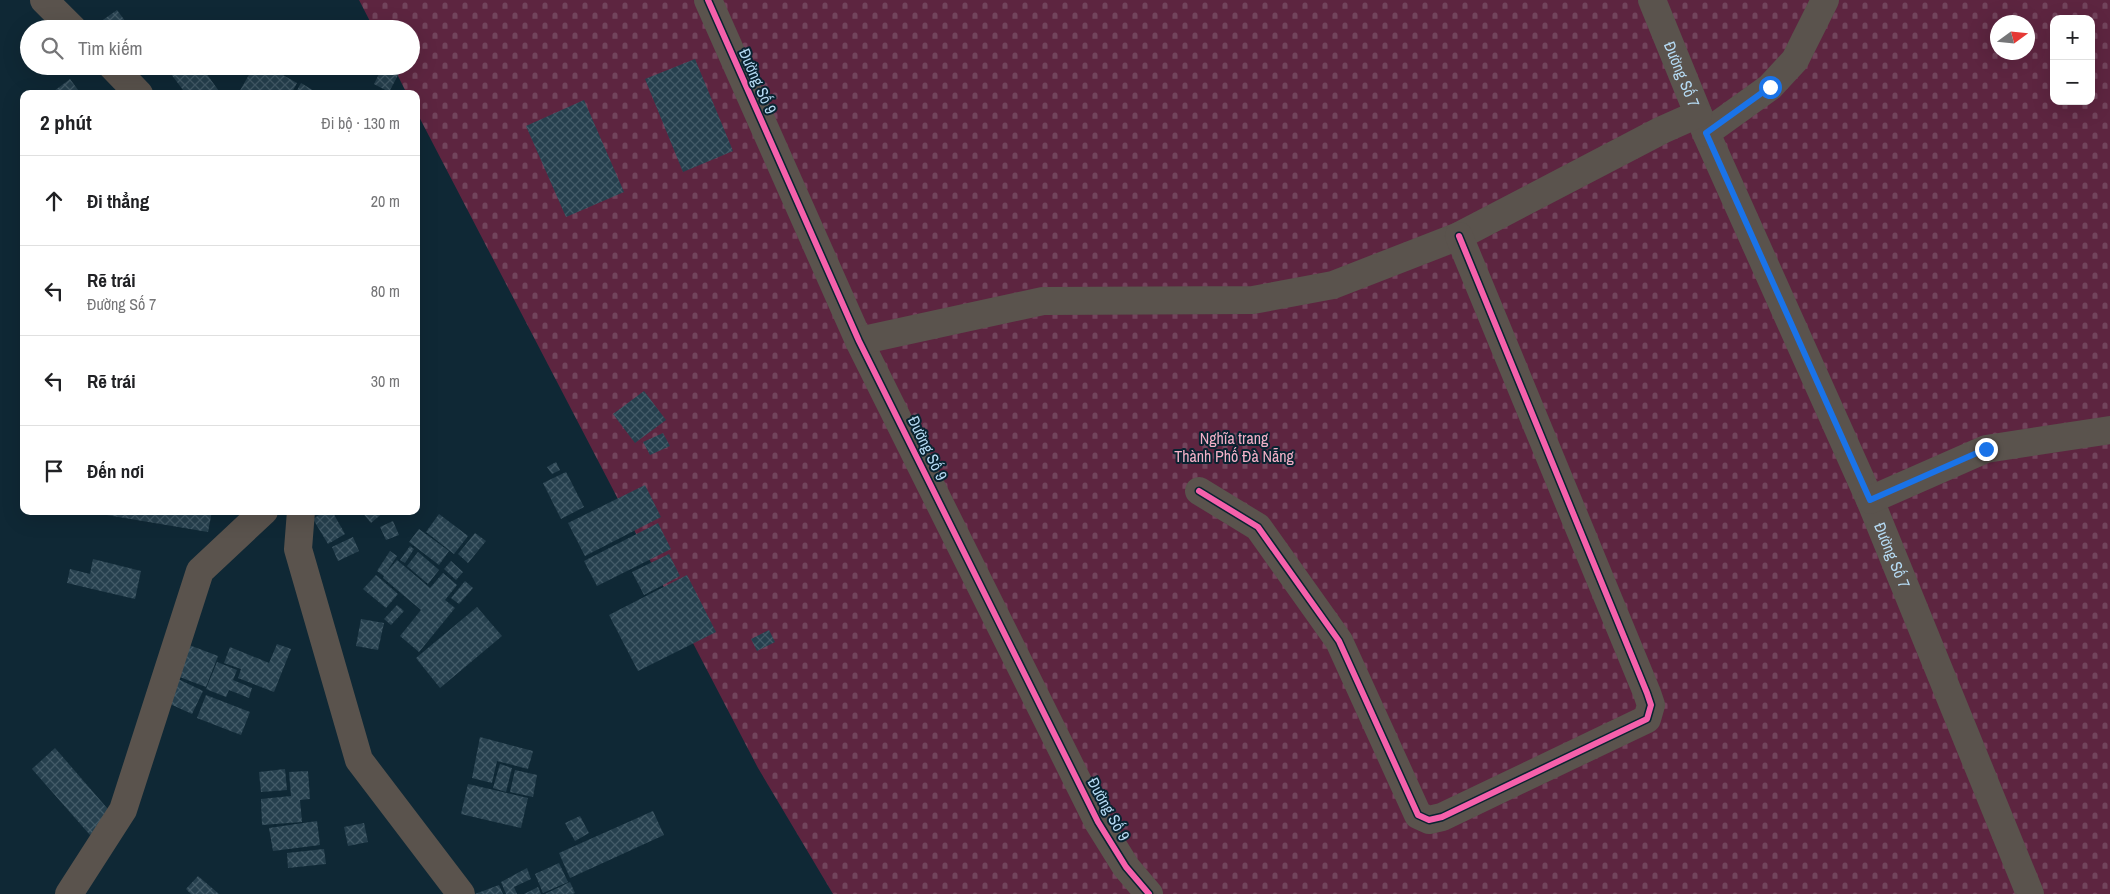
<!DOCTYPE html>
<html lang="vi">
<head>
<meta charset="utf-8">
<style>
	body { margin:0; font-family:"Archivo Narrow",sans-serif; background:#f2f2f2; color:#202124 }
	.controls { position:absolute; right:15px; top:15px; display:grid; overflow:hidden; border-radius:10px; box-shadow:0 5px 20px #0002 }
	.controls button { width:45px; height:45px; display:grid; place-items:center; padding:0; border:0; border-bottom:1px solid #e0e0e0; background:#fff; color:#202124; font:25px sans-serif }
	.compass { position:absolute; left:1990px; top:15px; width:45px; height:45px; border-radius:50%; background:#fff; box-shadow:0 5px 20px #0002; rotate:75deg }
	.stop { position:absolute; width:15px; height:15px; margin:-11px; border:4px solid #1a73e8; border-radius:50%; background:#fff }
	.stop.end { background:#1a73e8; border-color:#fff; box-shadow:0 1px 5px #0008 }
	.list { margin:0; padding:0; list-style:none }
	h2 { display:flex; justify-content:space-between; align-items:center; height:65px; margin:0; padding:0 20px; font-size:21px }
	h2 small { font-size:16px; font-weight:400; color:#757577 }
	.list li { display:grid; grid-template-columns:32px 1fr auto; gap:15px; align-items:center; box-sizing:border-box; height:90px; padding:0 20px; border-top:1px solid #e0e0e0 }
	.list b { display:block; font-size:19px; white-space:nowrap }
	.list p { margin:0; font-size:16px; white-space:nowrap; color:#757577 }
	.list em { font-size:16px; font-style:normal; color:#757577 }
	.icon { flex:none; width:28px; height:28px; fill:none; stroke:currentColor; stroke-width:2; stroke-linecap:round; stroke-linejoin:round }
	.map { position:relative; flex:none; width:2110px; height:894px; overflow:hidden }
	.search { position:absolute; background:#fff; box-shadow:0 5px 20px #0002; left:20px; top:20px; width:400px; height:55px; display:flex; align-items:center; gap:12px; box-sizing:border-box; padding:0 18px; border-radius:28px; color:#757577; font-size:19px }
	.panel { position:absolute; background:#fff; box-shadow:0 5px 20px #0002; left:20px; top:90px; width:400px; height:425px; border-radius:10px }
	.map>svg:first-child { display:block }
	.cemetery { fill:url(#cemetery-stones); fill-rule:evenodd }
	.building { fill:url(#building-cross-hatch) }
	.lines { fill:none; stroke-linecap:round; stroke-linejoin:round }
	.minor { stroke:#5a534d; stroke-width:28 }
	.cycleway-casing { stroke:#092331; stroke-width:9 }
	.cycleway { stroke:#f560ab; stroke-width:6 }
	.route { stroke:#1a73e8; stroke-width:6 }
	.labels { text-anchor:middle; stroke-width:4; stroke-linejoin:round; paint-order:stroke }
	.street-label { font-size:16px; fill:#b5daf3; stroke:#092331 }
	.park-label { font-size:16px; fill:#f4b1c8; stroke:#092331 }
</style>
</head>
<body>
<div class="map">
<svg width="2110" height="894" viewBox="0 0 2110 894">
	<defs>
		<pattern id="cemetery-stones" width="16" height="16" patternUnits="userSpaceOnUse" patternTransform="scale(1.25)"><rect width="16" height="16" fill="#5d2540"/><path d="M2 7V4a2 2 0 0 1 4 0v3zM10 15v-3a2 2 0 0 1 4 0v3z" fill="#72445c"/></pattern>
		<pattern id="building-cross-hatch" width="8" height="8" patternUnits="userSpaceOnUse" patternTransform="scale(1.25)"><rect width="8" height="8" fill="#26404e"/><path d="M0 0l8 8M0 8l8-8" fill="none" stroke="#435b68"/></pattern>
	</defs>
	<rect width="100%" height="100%" fill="#0f2835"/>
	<path class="cemetery" d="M 359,0 L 2110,0 L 2110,894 L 833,894 L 758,768 L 416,111 L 416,94 L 407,94 L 393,66 L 411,66 L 411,29 L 374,29 ZM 2054,19 L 2091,19 L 2091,101 L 2054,101 ZM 1998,22 L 2028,22 L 2028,52 L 1998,52 Z"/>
	<path class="building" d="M 117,10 L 131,29 L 90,29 Z
		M 695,59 L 733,151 L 683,172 L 645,79 Z
		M 165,66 L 201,66 L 221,94 L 186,94 Z
		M 254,66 L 267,66 L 297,83 L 291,94 L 238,94 Z
		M 383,66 L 403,66 L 389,92 L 374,84 Z
		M 70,79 L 81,94 L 50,94 Z
		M 301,83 L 319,94 L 295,94 Z
		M 584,100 L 624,192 L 566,217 L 526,126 Z
		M 644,391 L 666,420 L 635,443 L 613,414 Z
		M 663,433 L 670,446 L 650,455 L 643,442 Z
		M 556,462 L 560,470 L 552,474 L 547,467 Z
		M 566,472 L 584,507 L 561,519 L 543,483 Z
		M 645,485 L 661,517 L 585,556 L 568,523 Z
		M 95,511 L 212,511 L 208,532 L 95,513 Z
		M 325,511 L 332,511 L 345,534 L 328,544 L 313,519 Z
		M 361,511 L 385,511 L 371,523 Z
		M 439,514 L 468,536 L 454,554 L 426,532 Z
		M 393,521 L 399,535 L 386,540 L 380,527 Z
		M 658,523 L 671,549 L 597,586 L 584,561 Z
		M 419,529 L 449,551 L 439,565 L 409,542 Z
		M 475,533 L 486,541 L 468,563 L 458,554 Z
		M 353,537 L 359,551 L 338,561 L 332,547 Z
		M 410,546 L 414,549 L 405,563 L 400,560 Z
		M 390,551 L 397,556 L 385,574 L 397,560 L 430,588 L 443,573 L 457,585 L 445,600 L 455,608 L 419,652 L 400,636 L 421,610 L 383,578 L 384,576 L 377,571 Z
		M 418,552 L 439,570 L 428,584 L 407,566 Z
		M 669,554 L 680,576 L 644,595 L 632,572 Z
		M 93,559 L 141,571 L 135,599 L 67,583 L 70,569 L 90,574 Z
		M 451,561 L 463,572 L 456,580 L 444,569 Z
		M 376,575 L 398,594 L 386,608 L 363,589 Z
		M 687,575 L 716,632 L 638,671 L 609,615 Z
		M 465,581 L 473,588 L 459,604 L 451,598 Z
		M 397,605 L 404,611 L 391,625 L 384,619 Z
		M 477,607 L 502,636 L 440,688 L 416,658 Z
		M 361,619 L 384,623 L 378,650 L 356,646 Z
		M 769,630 L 775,642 L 757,651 L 751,639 Z
		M 277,644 L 291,649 L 274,692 L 238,678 L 241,669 L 224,663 L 230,647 L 269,663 Z
		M 189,645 L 218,656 L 206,687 L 177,676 Z
		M 217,662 L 237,670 L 233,680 L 252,688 L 249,698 L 229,690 L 226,697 L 206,689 Z
		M 178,679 L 203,691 L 192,714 L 168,703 Z
		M 206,695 L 250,712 L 241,735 L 197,718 Z
		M 480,737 L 533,751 L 528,769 L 497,761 L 492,783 L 472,778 Z
		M 55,748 L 113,815 L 90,835 L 32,769 Z
		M 500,764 L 512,768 L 506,792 L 493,788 Z
		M 285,769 L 287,790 L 261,792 L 259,772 Z
		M 515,770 L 537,775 L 533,797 L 510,792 Z
		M 308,771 L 310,799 L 300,800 L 302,822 L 262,825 L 261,799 L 291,796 L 289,772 Z
		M 468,784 L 528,798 L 521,828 L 461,814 Z
		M 653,811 L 664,835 L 570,878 L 559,853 Z
		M 580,816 L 589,833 L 575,841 L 565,823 Z
		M 317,821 L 320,845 L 273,851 L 269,828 Z
		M 364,823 L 368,842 L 348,846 L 344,827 Z
		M 324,849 L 326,864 L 288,868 L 287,853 Z
		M 559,863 L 568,882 L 543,893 L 535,874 Z
		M 527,868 L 531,879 L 514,887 L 517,894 L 506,894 L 501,882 Z
		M 198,876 L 219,894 L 191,894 L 186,889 Z
		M 570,882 L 575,893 L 572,894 L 545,894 Z
		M 499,885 L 503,894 L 475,894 Z
		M 538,887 L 541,894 L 524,894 Z"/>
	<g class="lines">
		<g class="minor">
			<path d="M 44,0 L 73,29"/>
			<path d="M 708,0 L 859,341 L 1098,822 L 1126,867 L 1149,894"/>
			<path id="s1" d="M 1652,0 L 1706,133 L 1870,500 L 2030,894"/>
			<path d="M 112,66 L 139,94"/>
			<path d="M 1706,133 L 1770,87 L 1795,60 L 1825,0"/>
			<path d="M 859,341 L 1043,301 L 1253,300 L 1333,285 L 1459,236 L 1662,130 L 1698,114"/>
			<path d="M 1199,491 L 1258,527 L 1339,641 L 1418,815 L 1429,820 L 1442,817 L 1647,719 L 1651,705 L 1647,693 L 1459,236"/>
			<path d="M 1870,500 L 1986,449 L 2110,430"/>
			<path d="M 301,511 L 298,549 L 359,760 L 461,894"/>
			<path d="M 69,894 L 123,810 L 200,571 L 264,511"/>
		</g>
		<defs>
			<path id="cycleway" d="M 708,0 L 859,341 L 1098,822 L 1126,867 L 1149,894
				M 1199,491 L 1258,527 L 1339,641 L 1418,815 L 1429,820 L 1442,817 L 1647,719 L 1651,705 L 1647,693 L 1459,236"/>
		</defs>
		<use href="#cycleway" class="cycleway-casing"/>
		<use href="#cycleway" class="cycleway"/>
	</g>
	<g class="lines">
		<path class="route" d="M 1770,87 L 1706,133 L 1870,500 L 1986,449"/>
	</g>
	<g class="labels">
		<g class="street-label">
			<text dy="6" stroke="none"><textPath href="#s1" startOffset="80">Đường Số 7</textPath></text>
			<text transform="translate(758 81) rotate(66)" y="6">Đường Số 9</text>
			<text transform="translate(928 448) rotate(64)" y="6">Đường Số 9</text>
			<text dy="6" stroke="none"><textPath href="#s1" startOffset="605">Đường Số 7</textPath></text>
			<text transform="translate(1109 809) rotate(61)" y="6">Đường Số 9</text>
		</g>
		<g class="park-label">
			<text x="1234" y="444">Nghĩa trang<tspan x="1234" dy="18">Thành Phố Đà Nẵng</tspan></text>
		</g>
	</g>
</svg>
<div class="controls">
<button>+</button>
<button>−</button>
</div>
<svg class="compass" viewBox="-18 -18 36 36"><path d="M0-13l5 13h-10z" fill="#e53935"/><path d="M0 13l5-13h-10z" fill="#757577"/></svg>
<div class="stop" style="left:1770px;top:87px"></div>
<div class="stop end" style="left:1986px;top:449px"></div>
<div class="search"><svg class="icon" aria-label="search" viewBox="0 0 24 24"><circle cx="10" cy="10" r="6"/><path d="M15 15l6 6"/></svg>Tìm kiếm</div>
<section class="panel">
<h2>2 phút<small>Đi bộ · 130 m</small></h2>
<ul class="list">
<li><svg class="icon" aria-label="ahead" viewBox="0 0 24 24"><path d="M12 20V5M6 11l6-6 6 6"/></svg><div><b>Đi thẳng</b></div><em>20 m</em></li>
<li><svg class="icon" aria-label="left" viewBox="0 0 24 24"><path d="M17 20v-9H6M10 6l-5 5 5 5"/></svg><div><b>Rẽ trái</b><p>Đường Số 7</p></div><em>80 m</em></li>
<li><svg class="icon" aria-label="left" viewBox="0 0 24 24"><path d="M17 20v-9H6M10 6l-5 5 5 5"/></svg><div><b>Rẽ trái</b></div><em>30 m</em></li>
<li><svg class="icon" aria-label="arrive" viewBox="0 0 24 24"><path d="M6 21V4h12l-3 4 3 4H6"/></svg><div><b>Đến nơi</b></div></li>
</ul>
</section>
</div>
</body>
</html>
